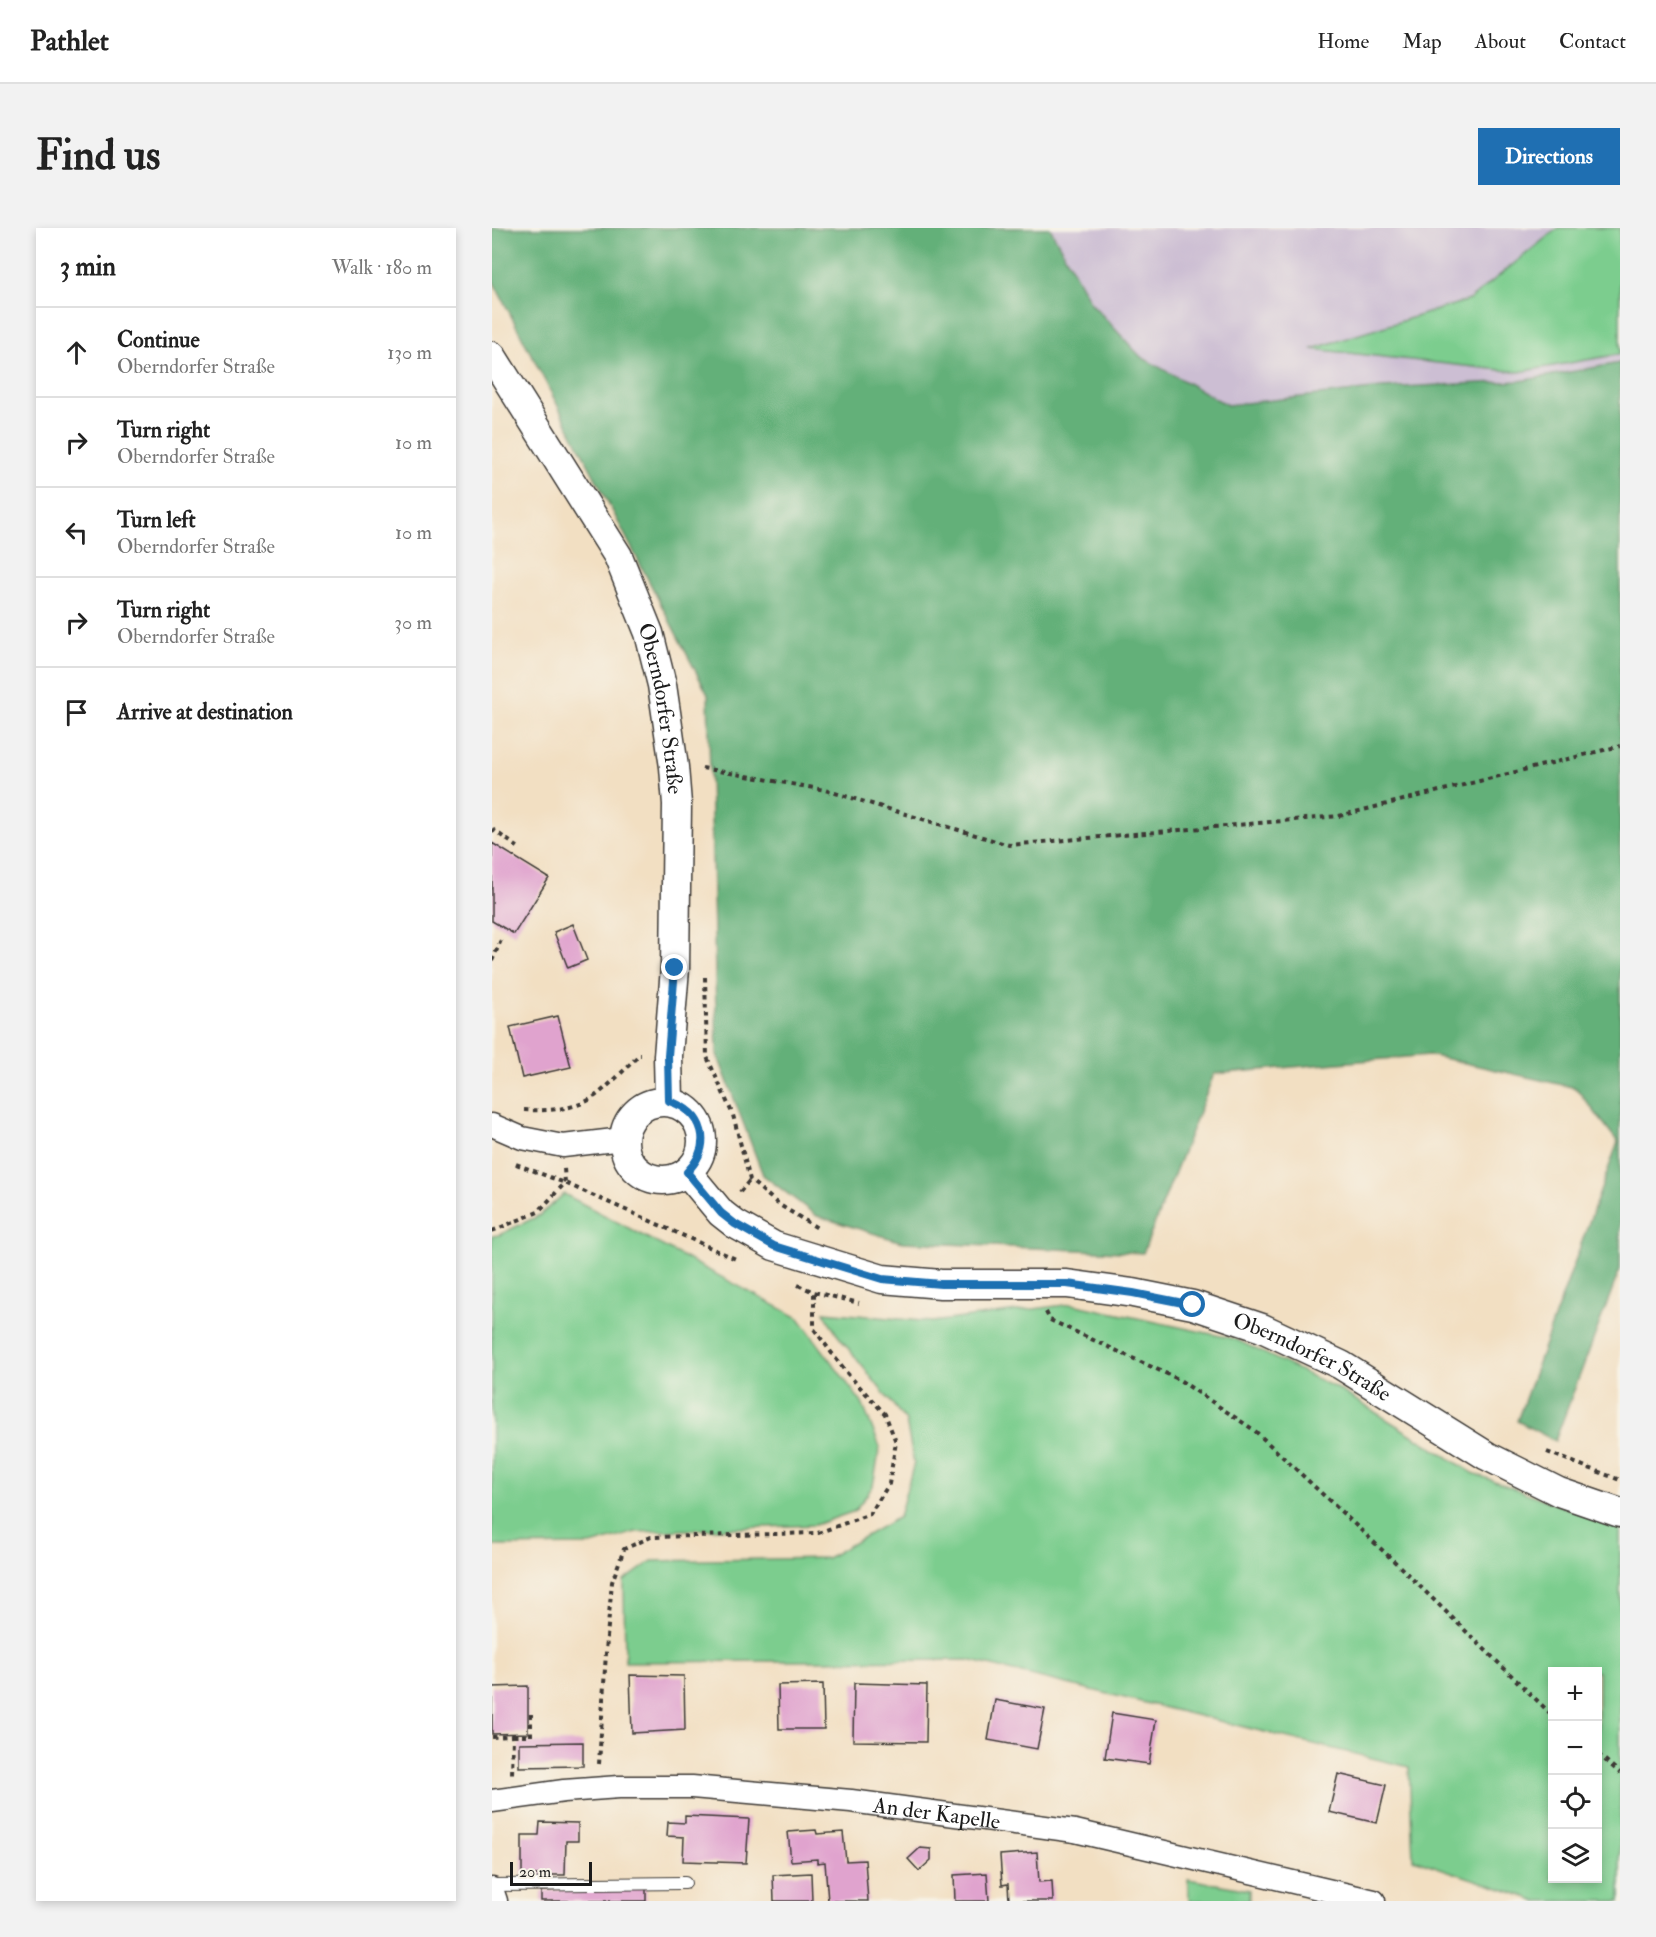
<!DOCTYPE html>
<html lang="en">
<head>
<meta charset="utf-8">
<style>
	body { margin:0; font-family:"IM FELL Double Pica",serif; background:#f2f2f2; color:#222 }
	.controls { position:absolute; right:18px; bottom:18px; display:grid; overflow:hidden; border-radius:0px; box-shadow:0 3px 9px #0003 }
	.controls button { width:54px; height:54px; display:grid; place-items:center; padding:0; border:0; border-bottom:2px solid #e0e0e0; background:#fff; color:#222; font:30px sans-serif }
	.scale { position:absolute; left:18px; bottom:15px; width:82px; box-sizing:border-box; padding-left:6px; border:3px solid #1c1c1c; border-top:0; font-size:16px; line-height:21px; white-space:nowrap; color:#1c1c1c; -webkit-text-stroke:4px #f7f3e8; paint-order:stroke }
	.stop { position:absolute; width:18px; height:18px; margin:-14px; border:4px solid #1f6fb2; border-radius:50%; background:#fff }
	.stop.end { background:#1f6fb2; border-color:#fff; box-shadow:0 2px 6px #0008 }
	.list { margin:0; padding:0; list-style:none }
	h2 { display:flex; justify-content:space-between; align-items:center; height:78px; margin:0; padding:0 24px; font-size:26px }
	h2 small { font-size:20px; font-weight:400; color:#767676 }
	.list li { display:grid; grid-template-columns:39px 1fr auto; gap:18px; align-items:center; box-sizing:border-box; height:90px; padding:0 24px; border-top:2px solid #e0e0e0 }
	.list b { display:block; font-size:22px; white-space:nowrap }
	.list p { margin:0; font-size:20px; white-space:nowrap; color:#767676 }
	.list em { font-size:20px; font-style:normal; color:#767676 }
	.icon { flex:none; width:33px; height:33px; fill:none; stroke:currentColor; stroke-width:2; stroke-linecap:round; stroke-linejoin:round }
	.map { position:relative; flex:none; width:1128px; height:1673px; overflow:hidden; border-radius:0px }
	header { display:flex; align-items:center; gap:36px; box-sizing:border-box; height:84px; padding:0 30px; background:#fff; border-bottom:2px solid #e0e0e0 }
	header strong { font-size:28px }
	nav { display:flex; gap:33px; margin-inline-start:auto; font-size:21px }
	.intro { display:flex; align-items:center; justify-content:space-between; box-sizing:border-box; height:144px; padding:0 36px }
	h1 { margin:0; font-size:42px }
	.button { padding:15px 27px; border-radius:0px; background:#1f6fb2; color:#fff; font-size:21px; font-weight:700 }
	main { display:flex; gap:36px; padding:0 36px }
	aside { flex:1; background:#fff; border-radius:0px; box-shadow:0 3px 9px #0003 }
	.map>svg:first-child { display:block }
	.industrial { fill:#ccbed3 }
	.green { fill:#7bcd8e; stroke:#4c7455; stroke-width:1.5; fill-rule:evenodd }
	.forest { fill:#64b079; stroke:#40664a; stroke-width:1.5 }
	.building { fill:#e0a3ce }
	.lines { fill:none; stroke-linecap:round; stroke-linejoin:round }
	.service-casing { stroke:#3c3935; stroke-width:14 }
	.minor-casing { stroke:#3c3935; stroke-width:25 }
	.tertiary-casing { stroke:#3c3935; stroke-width:31 }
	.path { stroke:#3c3935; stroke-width:4; stroke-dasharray:4.5 4.5; stroke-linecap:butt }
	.service { stroke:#fff; stroke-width:12 }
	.minor { stroke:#fff; stroke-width:22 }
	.tertiary { stroke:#fff; stroke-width:28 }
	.route { stroke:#1f6fb2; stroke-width:8 }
	.labels { text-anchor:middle; stroke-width:5; stroke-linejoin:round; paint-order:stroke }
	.street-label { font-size:22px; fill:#1c1c1c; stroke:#f7f3e8 }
</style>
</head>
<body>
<header>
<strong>Pathlet</strong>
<nav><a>Home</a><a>Map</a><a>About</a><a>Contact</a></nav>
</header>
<div class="intro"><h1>Find us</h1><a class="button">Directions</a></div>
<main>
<aside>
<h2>3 min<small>Walk · 180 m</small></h2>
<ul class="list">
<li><svg class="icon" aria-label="ahead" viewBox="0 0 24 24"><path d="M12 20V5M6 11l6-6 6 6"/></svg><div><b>Continue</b><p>Oberndorfer Straße</p></div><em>130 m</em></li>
<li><svg class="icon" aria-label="right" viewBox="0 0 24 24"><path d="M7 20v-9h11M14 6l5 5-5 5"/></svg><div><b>Turn right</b><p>Oberndorfer Straße</p></div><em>10 m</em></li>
<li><svg class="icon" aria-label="left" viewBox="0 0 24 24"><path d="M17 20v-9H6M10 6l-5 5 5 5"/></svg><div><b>Turn left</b><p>Oberndorfer Straße</p></div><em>10 m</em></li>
<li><svg class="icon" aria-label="right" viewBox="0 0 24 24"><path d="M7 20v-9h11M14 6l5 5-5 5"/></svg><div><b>Turn right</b><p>Oberndorfer Straße</p></div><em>30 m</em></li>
<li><svg class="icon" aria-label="arrive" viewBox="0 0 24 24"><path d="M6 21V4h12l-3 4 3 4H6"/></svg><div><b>Arrive at destination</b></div></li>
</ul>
</aside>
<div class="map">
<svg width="1128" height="1673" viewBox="0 0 1128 1673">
	<rect width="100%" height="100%" fill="#f7f3e8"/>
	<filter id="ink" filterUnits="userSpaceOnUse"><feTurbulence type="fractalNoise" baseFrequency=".0167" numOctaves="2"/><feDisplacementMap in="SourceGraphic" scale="12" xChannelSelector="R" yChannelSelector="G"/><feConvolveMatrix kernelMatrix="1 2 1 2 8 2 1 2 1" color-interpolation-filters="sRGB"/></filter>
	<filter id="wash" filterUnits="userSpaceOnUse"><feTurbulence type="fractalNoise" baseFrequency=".008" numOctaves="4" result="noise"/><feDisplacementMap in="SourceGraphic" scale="24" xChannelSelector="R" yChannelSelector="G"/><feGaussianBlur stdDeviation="1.35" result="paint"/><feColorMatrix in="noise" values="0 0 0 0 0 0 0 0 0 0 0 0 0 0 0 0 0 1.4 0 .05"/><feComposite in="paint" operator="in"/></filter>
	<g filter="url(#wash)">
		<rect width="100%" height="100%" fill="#f2dfc2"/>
		<path class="industrial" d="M 558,0 L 1128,0 L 1128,135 L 1028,153 L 890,160 L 735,177 L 649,129 L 599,75 Z"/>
		<path class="green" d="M 1066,0 L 1128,0 L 1128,126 L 1027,144 L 820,121 L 977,72 Z
			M 72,966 L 307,1090 L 370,1175 L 388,1219 L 381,1258 L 363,1283 L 323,1297 L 144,1304 L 99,1317 L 0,1318 L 0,1008 L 7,1007 L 48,987 Z
			M 580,1076 L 743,1111 L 846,1161 L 981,1245 L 1128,1300 L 1128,1673 L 1046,1673 L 921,1631 L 917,1539 L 476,1432 L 133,1434 L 132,1353 L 160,1333 L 335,1330 L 407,1289 L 422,1235 L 414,1193 L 344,1105 L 332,1084 L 440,1094 ZM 1060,1444 L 1106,1444 L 1106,1650 L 1060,1650 Z
			M 696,1651 L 757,1662 L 757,1673 L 697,1673 Z"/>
		<path class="forest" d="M 0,0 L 558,0 L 599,75 L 649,129 L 735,177 L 890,160 L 1028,153 L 1128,135 L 1128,1041 L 1063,1213 L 1025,1193 L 1126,914 L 1084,860 L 937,827 L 722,846 L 651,1025 L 410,1014 L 325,988 L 271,947 L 225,826 L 216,467 L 0,51 Z"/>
		<g id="blocks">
			<path class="building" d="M 0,615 L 57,650 L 22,706 L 0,693 Z
				M 81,696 L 95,732 L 76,740 L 62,704 Z
				M 66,788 L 79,839 L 30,850 L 18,799 Z
				M 138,1447 L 192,1448 L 193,1502 L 140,1505 Z
				M 362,1455 L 435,1457 L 434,1514 L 361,1513 Z
				M 331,1456 L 332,1501 L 287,1501 L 286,1457 Z
				M 36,1458 L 36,1505 L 0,1506 L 0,1459 Z
				M 503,1472 L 553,1481 L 545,1521 L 496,1512 Z
				M 620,1485 L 664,1492 L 657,1536 L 613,1530 Z
				M 91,1514 L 91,1538 L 27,1539 L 27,1515 Z
				M 846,1546 L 894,1557 L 885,1595 L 837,1584 Z
				M 193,1588 L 257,1591 L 254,1635 L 191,1633 L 192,1609 L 175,1608 L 176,1594 L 193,1595 Z
				M 48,1594 L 86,1595 L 86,1613 L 74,1613 L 73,1647 L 30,1647 L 30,1607 L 47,1607 Z
				M 324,1602 L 325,1606 L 351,1604 L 354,1633 L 373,1632 L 376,1673 L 336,1673 L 333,1634 L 325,1635 L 325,1631 L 299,1633 L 296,1604 Z
				M 428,1620 L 439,1621 L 439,1632 L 427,1643 L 416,1631 Z
				M 545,1624 L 547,1654 L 560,1653 L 561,1673 L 517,1673 L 516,1656 L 510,1657 L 508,1627 Z
				M 319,1645 L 320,1673 L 282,1673 L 281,1647 Z
				M 495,1645 L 497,1673 L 463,1673 L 462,1647 Z
				M 154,1658 L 154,1673 L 49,1673 L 49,1663 Z"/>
		</g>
	</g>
	<g filter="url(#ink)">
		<use href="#blocks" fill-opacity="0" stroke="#3c3935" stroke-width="1.5"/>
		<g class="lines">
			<defs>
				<path id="service" d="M 0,1657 L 193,1655"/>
				<g id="minor">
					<path d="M 0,897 L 30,910 L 71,918 L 131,911"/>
					<path id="s1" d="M 0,1573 L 72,1563 L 127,1559 L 200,1559 L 359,1573 L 583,1603 L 882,1673"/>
					<path d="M 0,1661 L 4,1673"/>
				</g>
				<g id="tertiary">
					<path id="s2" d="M 0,128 L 126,328 L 157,405 L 170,457 L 182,539 L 185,576 L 183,740 L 176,828 L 177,873"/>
					<circle cx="171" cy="913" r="39"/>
					<path id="s3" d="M 195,944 L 229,985 L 243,996 L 282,1018 L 390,1051 L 449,1056 L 575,1056 L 641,1065 L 701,1077 L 770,1100 L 849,1137 L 995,1228 L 1067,1264 L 1128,1285"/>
				</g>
			</defs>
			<use href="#service" class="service-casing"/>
			<use href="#minor" class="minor-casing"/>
			<use href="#tertiary" class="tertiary-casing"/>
			<path class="path" d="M 210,540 L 333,562 L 517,617 L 847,588 L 1128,518
				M 0,601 L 27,620
				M 0,733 L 9,712
				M 213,749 L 215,829 L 241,887 L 258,952 L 286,976 L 327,1001
				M 32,882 C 52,883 75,882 93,874 C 108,868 135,839 147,827 L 149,827
				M 24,936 L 73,955 L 246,1032
				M 248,964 L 258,952
				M 0,1003 L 46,984 L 73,955 L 72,940
				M 306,1057 L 322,1064 L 367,1075
				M 554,1084 L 558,1092 L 686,1151 L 762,1202 L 903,1334 L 1060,1487
				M 1055,1224 L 1128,1252
				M 21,1508 L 39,1508 L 39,1486
				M 0,1509 L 21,1508 L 20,1547
				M 1106,1526 L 1128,1545
				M 107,1536 L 115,1409 L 120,1354 L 132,1321 L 159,1309 L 326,1305 L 378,1286 L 397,1256 L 404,1214 L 393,1186 L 353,1143 L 322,1101 L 322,1064"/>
			<use href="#service" class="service"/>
			<use href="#minor" class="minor"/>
			<use href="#tertiary" class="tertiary"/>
		</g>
	</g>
	<g class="lines" filter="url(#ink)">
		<path class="route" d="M 183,740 L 176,828 L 177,873 C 213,885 221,917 195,944 L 229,985 L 243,996 L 282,1018 L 390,1051 L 449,1056 L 575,1056 L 641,1065 L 701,1077"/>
	</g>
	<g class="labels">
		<g class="street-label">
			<text dy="8" stroke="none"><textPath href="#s2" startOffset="396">Oberndorfer Straße</textPath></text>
			<text dy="8" stroke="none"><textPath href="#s3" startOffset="672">Oberndorfer Straße</textPath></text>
			<text dy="8" stroke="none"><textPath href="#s1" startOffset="447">An der Kapelle</textPath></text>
		</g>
	</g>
</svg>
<div class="controls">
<button>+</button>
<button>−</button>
<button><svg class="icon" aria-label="locate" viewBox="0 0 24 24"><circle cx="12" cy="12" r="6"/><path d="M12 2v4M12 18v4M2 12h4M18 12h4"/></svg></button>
<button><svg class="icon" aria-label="layers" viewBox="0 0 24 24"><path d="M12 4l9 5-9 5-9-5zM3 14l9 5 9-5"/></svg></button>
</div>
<div class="scale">20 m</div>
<div class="stop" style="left:701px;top:1077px"></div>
<div class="stop end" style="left:183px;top:740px"></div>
</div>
</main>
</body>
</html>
